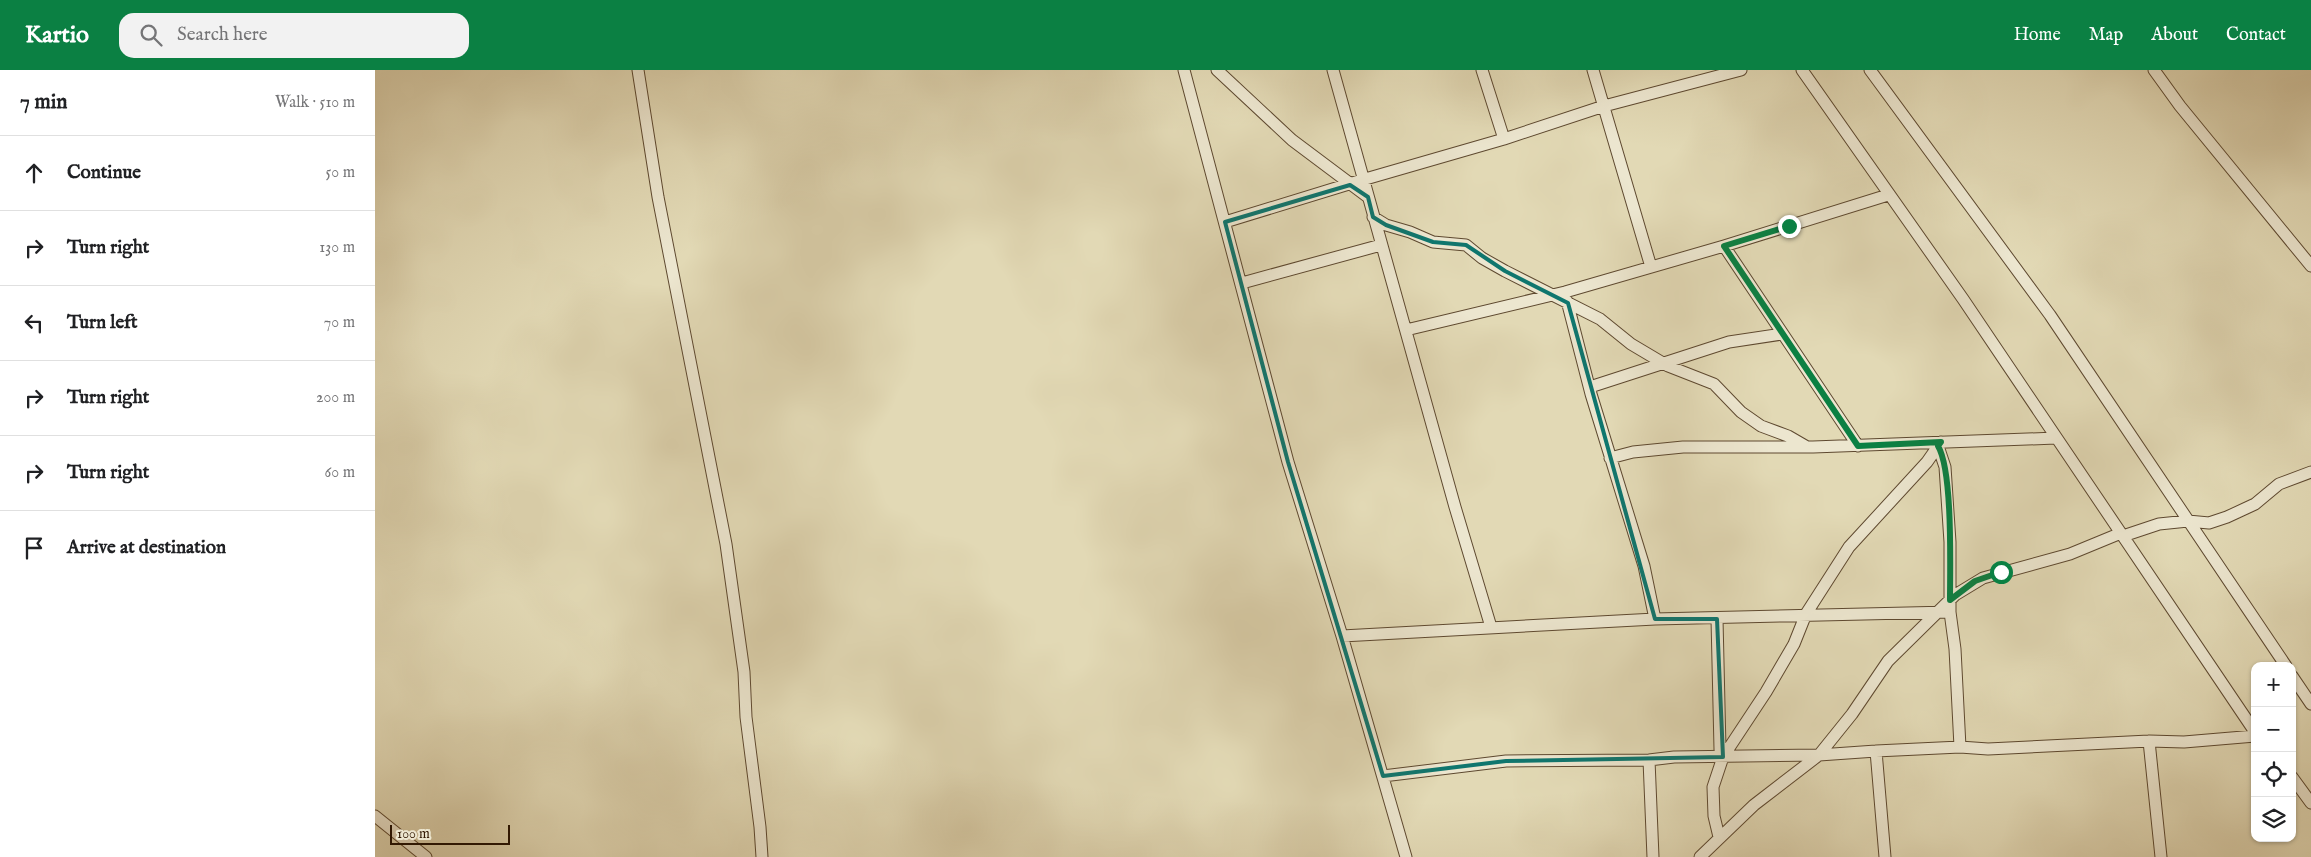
<!DOCTYPE html>
<html lang="en">
<head>
<meta charset="utf-8">
<style>
	body { margin:0; font-family:"IM FELL English",serif; background:#f2f2f2; color:#202124 }
	.controls { position:absolute; right:15px; bottom:15px; display:grid; overflow:hidden; border-radius:10px; box-shadow:0 1px 4px #0004 }
	.controls button { width:45px; height:45px; display:grid; place-items:center; padding:0; border:0; border-bottom:1px solid #e0e0e0; background:#fff; color:#202124; font:25px sans-serif }
	.scale { position:absolute; left:15px; bottom:12px; width:120px; box-sizing:border-box; padding-left:5px; border:2px solid #321903; border-top:0; font-size:14px; line-height:18px; white-space:nowrap; color:#321903; -webkit-text-stroke:4px #ece6cf; paint-order:stroke }
	.stop { position:absolute; width:15px; height:15px; margin:-11px; border:4px solid #0b8043; border-radius:50%; background:#fff }
	.stop.end { background:#0b8043; border-color:#fff; box-shadow:0 1px 5px #0008 }
	.list { margin:0; padding:0; list-style:none }
	h2 { display:flex; justify-content:space-between; align-items:center; height:65px; margin:0; padding:0 20px; font-size:21px }
	h2 small { font-size:16px; font-weight:400; color:#757577 }
	.list li { display:grid; grid-template-columns:32px 1fr auto; gap:15px; align-items:center; box-sizing:border-box; height:75px; padding:0 20px; border-top:1px solid #e0e0e0 }
	.list b { display:block; font-size:19px; white-space:nowrap }
	.list em { font-size:16px; font-style:normal; color:#757577 }
	.icon { flex:none; width:28px; height:28px; fill:none; stroke:currentColor; stroke-width:2; stroke-linecap:round; stroke-linejoin:round }
	.map { position:relative; flex:none; width:1936px; height:787px; overflow:hidden }
	header { display:flex; align-items:center; gap:30px; box-sizing:border-box; height:70px; padding:0 25px; background:#0b8043; color:#fff }
	header strong { font-size:24px }
	nav { display:flex; gap:28px; margin-inline-start:auto; font-size:18px }
	.search { width:350px; height:45px; background:#f2f2f2; display:flex; align-items:center; gap:12px; box-sizing:border-box; padding:0 18px; border-radius:15px; color:#757577; font-size:19px }
	main { display:flex }
	aside { flex:1; background:#fff }
	.map>svg:first-child { display:block }
	.lines { fill:none; stroke-linecap:round; stroke-linejoin:round }
	.minor-casing { stroke:#5e4930; stroke-width:13 }
	.minor { stroke:#ece6cf; stroke-width:11 }
	.route { stroke:#0b8043; stroke-width:6 }
	.marked { fill:none; stroke:#0f766e; stroke-width:4; stroke-linejoin:round }
</style>
</head>
<body>
<header>
<strong>Kartio</strong>
<div class="search"><svg class="icon" aria-label="search" viewBox="0 0 24 24"><circle cx="10" cy="10" r="6"/><path d="M15 15l6 6"/></svg>Search here</div>
<nav><a>Home</a><a>Map</a><a>About</a><a>Contact</a></nav>
</header>
<main>
<aside>
<h2>7 min<small>Walk · 510 m</small></h2>
<ul class="list">
<li><svg class="icon" aria-label="ahead" viewBox="0 0 24 24"><path d="M12 20V5M6 11l6-6 6 6"/></svg><div><b>Continue</b></div><em>50 m</em></li>
<li><svg class="icon" aria-label="right" viewBox="0 0 24 24"><path d="M7 20v-9h11M14 6l5 5-5 5"/></svg><div><b>Turn right</b></div><em>130 m</em></li>
<li><svg class="icon" aria-label="left" viewBox="0 0 24 24"><path d="M17 20v-9H6M10 6l-5 5 5 5"/></svg><div><b>Turn left</b></div><em>70 m</em></li>
<li><svg class="icon" aria-label="right" viewBox="0 0 24 24"><path d="M7 20v-9h11M14 6l5 5-5 5"/></svg><div><b>Turn right</b></div><em>200 m</em></li>
<li><svg class="icon" aria-label="right" viewBox="0 0 24 24"><path d="M7 20v-9h11M14 6l5 5-5 5"/></svg><div><b>Turn right</b></div><em>60 m</em></li>
<li><svg class="icon" aria-label="arrive" viewBox="0 0 24 24"><path d="M6 21V4h12l-3 4 3 4H6"/></svg><div><b>Arrive at destination</b></div></li>
</ul>
</aside>
<div class="map">
<svg width="1936" height="787" viewBox="0 0 1936 787">
	<rect width="100%" height="100%" fill="#e2d9b5"/>
	<filter id="stains"><feTurbulence type="fractalNoise" baseFrequency=".004" numOctaves="4"/><feColorMatrix values="0 0 0 0 .2 0 0 0 0 .09 0 0 0 0 .02 0 0 0 .5 -.17"/></filter>
	<radialGradient id="worn" r=".72"><stop offset=".6" stop-color="#630" stop-opacity="0"/><stop offset="1" stop-color="#630" stop-opacity=".3"/></radialGradient>
	<g class="lines">
		<defs>
			<path id="minor" d="M 263,0 L 283,127 L 351,474 L 369,602 L 371,647 L 385,757 L 387,787
				M 809,0 L 913,392 L 967,566 L 1031,787
				M 842,0 L 917,70 L 993,127
				M 958,0 L 1080,437 L 1116,557
				M 1107,0 L 1129,69
				M 1218,0 L 1276,197
				M 1427,0 L 1588,229 L 1880,662
				M 1495,0 L 1675,245 L 1911,596
				M 1779,0 L 1805,36 L 1936,196
				M 998,147 L 1011,155 L 1035,162 L 1058,172 L 1091,175 L 1107,188 L 1130,201 L 1225,249 L 1256,274 L 1293,296 L 1339,314 L 1366,342 L 1386,356 L 1413,366 L 1432,377
				M 850,152 L 987,110 L 1129,69 L 1229,36 L 1366,0
				M 1349,176 L 1483,376
				M 867,213 L 1006,175
				M 1192,231 L 1216,324 L 1269,496 L 1280,549
				M 1031,260 L 1190,222 L 1349,176 L 1513,125
				M 1215,317 L 1354,272 L 1407,264
				M 1563,376 L 1570,397 L 1575,472 L 1575,542 L 1580,579 L 1585,677
				M 1235,388 L 1258,382 L 1308,377 L 1438,377 L 1681,368
				M 1748,466 L 1784,454 L 1813,451 L 1834,453 L 1852,447 L 1880,434 L 1904,414 L 1936,402
				M 1342,549 L 1345,679 L 1348,687
				M 967,566 L 1280,549 L 1575,542
				M 1917,606 L 1936,634
				M 1774,671 L 1786,787
				M 1501,681 L 1510,787
				M 1274,690 L 1278,787
				M 1008,706 L 1131,691 L 1274,690 L 1299,687 L 1444,685 L 1501,681 L 1585,677 L 1613,679 L 1774,671 L 1809,672 L 1880,666
				M 1917,707 L 1936,733
				M 0,746 L 51,787
				M 1344,767 L 1339,746 L 1338,717 L 1348,687 L 1391,622 L 1419,574 L 1431,544 L 1474,477 L 1552,392 L 1566,372
				M 1325,787 L 1379,735 L 1444,685 L 1477,644 L 1513,591 L 1580,525 L 1608,508 L 1695,484 L 1746,463"/>
		</defs>
		<use href="#minor" class="minor-casing"/>
		<use href="#minor" class="minor"/>
	</g>
	<g class="lines">
		<path class="route" d="M 1414,156 L 1349,176 L 1483,376 L 1566,372 L 1563,376 C 1578,401 1575,498 1575,530 L 1600,511 L 1626,502"/>
	</g>
	<path class="marked" d="M 975,115 L 993,127 L 998,147 L 1011,155 L 1058,172 L 1091,175 L 1130,201 L 1193,233 L 1280,549 L 1342,549 L 1348,687 L 1131,691 L 1008,706 L 913,392 L 850,152 Z"/>
	<rect width="100%" height="100%" filter="url(#stains)"/>
	<rect width="100%" height="100%" fill="url(#worn)"/>
</svg>
<div class="controls">
<button>+</button>
<button>−</button>
<button><svg class="icon" aria-label="locate" viewBox="0 0 24 24"><circle cx="12" cy="12" r="6"/><path d="M12 2v4M12 18v4M2 12h4M18 12h4"/></svg></button>
<button><svg class="icon" aria-label="layers" viewBox="0 0 24 24"><path d="M12 4l9 5-9 5-9-5zM3 14l9 5 9-5"/></svg></button>
</div>
<div class="scale">100 m</div>
<div class="stop" style="left:1626px;top:502px"></div>
<div class="stop end" style="left:1414px;top:156px"></div>
</div>
</main>
</body>
</html>
